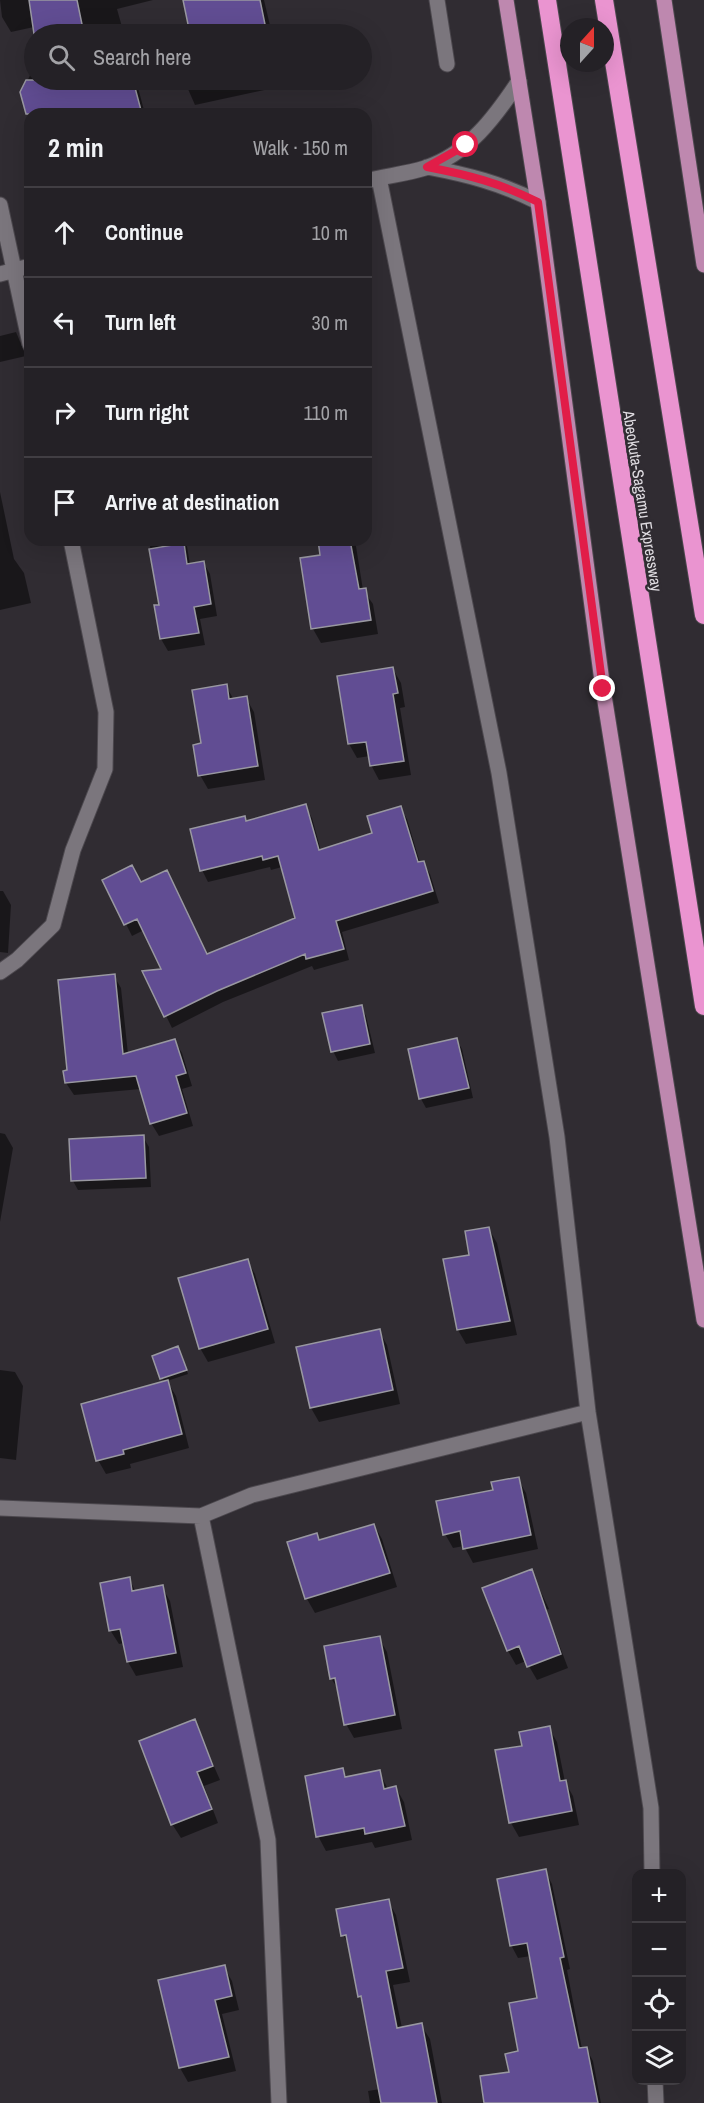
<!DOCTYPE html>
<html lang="en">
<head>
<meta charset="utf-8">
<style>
	body { margin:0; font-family:"Archivo Narrow",sans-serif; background:#302e32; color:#f1f3f6 }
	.controls { position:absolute; right:18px; bottom:18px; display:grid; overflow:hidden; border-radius:12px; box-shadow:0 6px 24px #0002 }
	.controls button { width:54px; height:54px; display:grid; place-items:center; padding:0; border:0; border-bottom:2px solid #413e43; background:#242126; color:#f1f3f6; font:30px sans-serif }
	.compass { position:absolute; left:560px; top:18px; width:54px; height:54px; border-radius:50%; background:#242126; box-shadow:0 6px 24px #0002; rotate:21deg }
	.stop { position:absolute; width:18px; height:18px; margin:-14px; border:4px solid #e11d48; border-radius:50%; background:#fff }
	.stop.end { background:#e11d48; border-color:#fff; box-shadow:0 2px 6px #0008 }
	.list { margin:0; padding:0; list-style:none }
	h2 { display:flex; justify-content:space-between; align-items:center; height:78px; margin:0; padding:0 24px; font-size:26px }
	h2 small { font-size:20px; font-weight:400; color:#a3a3a7 }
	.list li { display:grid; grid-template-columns:39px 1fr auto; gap:18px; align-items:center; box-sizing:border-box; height:90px; padding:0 24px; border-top:2px solid #413e43 }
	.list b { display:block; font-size:22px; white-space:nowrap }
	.list em { font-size:20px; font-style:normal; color:#a3a3a7 }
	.icon { flex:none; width:33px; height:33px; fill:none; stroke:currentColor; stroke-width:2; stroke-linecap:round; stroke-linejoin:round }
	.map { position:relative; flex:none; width:704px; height:2103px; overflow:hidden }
	.search { position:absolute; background:#242126; box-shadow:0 6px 24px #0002; left:24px; top:24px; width:348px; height:66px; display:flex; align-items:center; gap:15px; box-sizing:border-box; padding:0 21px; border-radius:33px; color:#a3a3a7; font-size:22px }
	.panel { position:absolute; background:#242126; box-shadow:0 6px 24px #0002; left:24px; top:108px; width:348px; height:438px; border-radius:18px }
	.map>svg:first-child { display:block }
	.shadow { fill:#0007 }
	.building { fill:#614d93; stroke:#9998a1; stroke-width:1.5 }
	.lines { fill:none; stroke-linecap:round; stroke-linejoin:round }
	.street-casing { stroke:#4c484e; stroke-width:17 }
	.primary-casing { stroke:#4c484e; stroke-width:17 }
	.highway-casing { stroke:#4c484e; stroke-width:20 }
	.street { stroke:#7b767d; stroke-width:15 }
	.primary { stroke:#be88af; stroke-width:15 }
	.highway { stroke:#ea94d0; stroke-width:18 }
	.route { stroke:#e11d48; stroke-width:8 }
	.labels { text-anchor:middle; stroke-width:5; stroke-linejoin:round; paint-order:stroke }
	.street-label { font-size:16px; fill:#dfdce1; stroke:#302c32 }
</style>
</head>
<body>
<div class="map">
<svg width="704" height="2103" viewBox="0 0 704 2103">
	<rect width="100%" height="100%" fill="#302c32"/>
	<path class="shadow" d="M 0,0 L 153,0 L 117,9 L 124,34 L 35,34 L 34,27 L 11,32 L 2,17 Z
		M 184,0 L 264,0 L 272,34 L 174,34 L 172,28 L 190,25 Z
		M 34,67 L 34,80 L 136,80 L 145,114 L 30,114 L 30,121 L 22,92 Z
		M 184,80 L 282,80 L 283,86 L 195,105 Z
		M 16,332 L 26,356 L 0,362 L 0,336 Z
		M 0,492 L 14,559 L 24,573 L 31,603 L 0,610 Z
		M 149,540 L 186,540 L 190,565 L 203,562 L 210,574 L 217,616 L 200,619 L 205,645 L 168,651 L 161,639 L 160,606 Z
		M 319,540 L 355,540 L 363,590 L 373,604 L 378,634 L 321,643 L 313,629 L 322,556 Z
		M 393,669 L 401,683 L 405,707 L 400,708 L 411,775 L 379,780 L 371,765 L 370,756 L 357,758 L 349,744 Z
		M 226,686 L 234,700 L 246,698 L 254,712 L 265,780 L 208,789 L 200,775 L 202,744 Z
		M 305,806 L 312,818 L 321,851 L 374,834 L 400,808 L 407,819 L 420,863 L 423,863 L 430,874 L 439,903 L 342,932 L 349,960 L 314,970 L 312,966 L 223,1002 L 172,1028 L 145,973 L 164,971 L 144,930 L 132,936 L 104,880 L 141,884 L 207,956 L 297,919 L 282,867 L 271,870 L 270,867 L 208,882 L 202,870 L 244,818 L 247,822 Z
		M 0,891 L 3,891 L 11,905 L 8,953 L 0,952 Z
		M 114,976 L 121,988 L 128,1054 L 174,1040 L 182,1053 L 192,1086 L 182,1089 L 193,1126 L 159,1136 L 151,1123 L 141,1089 L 74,1095 L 66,1083 L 69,1071 Z
		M 361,1006 L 366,1016 L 375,1053 L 338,1061 L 333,1051 Z
		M 456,1039 L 462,1049 L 473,1098 L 426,1108 L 421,1099 L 409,1050 Z
		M 0,1133 L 5,1134 L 13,1148 L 0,1222 Z
		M 143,1137 L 149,1147 L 151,1187 L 78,1190 L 73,1181 Z
		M 489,1229 L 497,1243 L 517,1335 L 466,1344 L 458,1330 L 471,1256 Z
		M 247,1260 L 255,1274 L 275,1343 L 208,1362 L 200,1348 Z
		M 379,1331 L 387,1345 L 400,1404 L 319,1422 L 311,1408 Z
		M 180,1352 L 188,1374 L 167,1381 L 176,1396 L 189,1448 L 130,1464 L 131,1468 L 106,1474 L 98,1460 L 165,1383 L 162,1378 Z
		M 0,1370 L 15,1372 L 23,1386 L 16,1460 L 0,1458 Z
		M 518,1479 L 526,1493 L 538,1549 L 473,1563 L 464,1546 L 453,1548 L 445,1534 L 495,1491 Z
		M 374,1525 L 382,1539 L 397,1587 L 315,1613 L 307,1599 L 289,1543 L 320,1542 Z
		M 531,1571 L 549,1609 L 546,1610 L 568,1668 L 537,1680 L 526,1661 L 516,1665 L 508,1651 L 484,1589 Z
		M 129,1579 L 136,1592 L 162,1587 L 170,1601 L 183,1667 L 136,1676 L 128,1662 L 124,1643 L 119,1644 L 110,1630 Z
		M 379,1638 L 387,1652 L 402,1729 L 354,1738 L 346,1724 L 340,1693 L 331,1678 Z
		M 194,1721 L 220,1780 L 204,1786 L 218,1823 L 181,1838 L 172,1824 Z
		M 549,1728 L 557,1742 L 565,1782 L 573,1796 L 579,1825 L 519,1837 L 511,1823 L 497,1752 L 524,1747 Z
		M 343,1770 L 347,1778 L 379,1772 L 388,1789 L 396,1788 L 404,1802 L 412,1840 L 375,1848 L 372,1842 L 326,1851 L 318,1836 Z
		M 545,1871 L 552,1884 L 570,1969 L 567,1970 L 582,2049 L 586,2048 L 593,2061 L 601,2103 L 485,2103 L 510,2073 L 539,1999 L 531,1956 L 518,1958 L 511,1945 Z
		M 388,1901 L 396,1915 L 410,1982 L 393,1985 L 402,2028 L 421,2025 L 430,2039 L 442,2103 L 370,2103 L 368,2091 L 380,2089 L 364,2004 L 359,1996 L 350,1947 L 343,1935 Z
		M 224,1967 L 232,1981 L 239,2010 L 222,2014 L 236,2071 L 188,2082 L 180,2068 Z"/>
	<path class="building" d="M 29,0 L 77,0 L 84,34 L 34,34 Z
		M 183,0 L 260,0 L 267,34 L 190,34 Z
		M 26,80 L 133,80 L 142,114 L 26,114 L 20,92 Z
		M 318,540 L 350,540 L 359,589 L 366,588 L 371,620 L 311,629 L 300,558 L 320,555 Z
		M 184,543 L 187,564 L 204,561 L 211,604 L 194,607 L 199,633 L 160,639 L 154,605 L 159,605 L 149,549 Z
		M 393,667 L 398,693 L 393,694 L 404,761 L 370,766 L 366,742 L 348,744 L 337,676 Z
		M 227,684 L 229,699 L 247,696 L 258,766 L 198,776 L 193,745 L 201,743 L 192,690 Z
		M 306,804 L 319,850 L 372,833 L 367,816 L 401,806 L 418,862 L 424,861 L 433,891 L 336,921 L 344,949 L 306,959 L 305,954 L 217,991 L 164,1017 L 142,971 L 161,969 L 137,919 L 124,925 L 102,880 L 132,865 L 141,882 L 167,870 L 207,954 L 295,918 L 278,856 L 263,860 L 262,856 L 200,871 L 190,829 L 245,816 L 246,821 Z
		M 115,974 L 123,1054 L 175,1039 L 186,1073 L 176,1076 L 187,1113 L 150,1124 L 136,1076 L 65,1083 L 63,1071 L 67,1070 L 58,980 Z
		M 362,1005 L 370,1044 L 331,1052 L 322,1013 Z
		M 457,1038 L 469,1088 L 419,1099 L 408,1049 Z
		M 144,1135 L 146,1178 L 71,1181 L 69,1139 Z
		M 489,1227 L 510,1321 L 457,1330 L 443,1259 L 469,1255 L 465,1231 Z
		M 248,1259 L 268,1329 L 199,1349 L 178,1278 Z
		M 380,1329 L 393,1390 L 310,1408 L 296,1347 Z
		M 178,1346 L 187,1370 L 160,1379 L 152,1356 Z
		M 168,1380 L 182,1434 L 123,1450 L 124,1454 L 96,1461 L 81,1404 Z
		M 519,1477 L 531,1535 L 463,1549 L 460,1531 L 443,1535 L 436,1501 L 493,1490 L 491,1482 Z
		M 374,1524 L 390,1573 L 305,1599 L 287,1542 L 317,1533 L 319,1540 Z
		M 532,1569 L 561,1654 L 527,1667 L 519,1646 L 507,1651 L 482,1588 Z
		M 130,1577 L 132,1591 L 163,1585 L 176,1653 L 127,1662 L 120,1629 L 109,1631 L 100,1583 Z
		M 380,1636 L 395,1715 L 344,1725 L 335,1678 L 330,1679 L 324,1646 Z
		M 195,1719 L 213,1766 L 197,1772 L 212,1809 L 171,1825 L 139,1741 Z
		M 550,1726 L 560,1781 L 566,1780 L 572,1811 L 509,1823 L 495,1750 L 522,1746 L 519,1732 Z
		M 343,1768 L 345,1777 L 380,1770 L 384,1789 L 396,1786 L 405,1826 L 365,1834 L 364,1828 L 316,1837 L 305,1776 Z
		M 546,1869 L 564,1957 L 560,1958 L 579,2048 L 587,2047 L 598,2103 L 484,2103 L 480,2076 L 509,2072 L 505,2054 L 518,2051 L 509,2003 L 537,1998 L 527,1943 L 510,1946 L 497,1879 Z
		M 389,1899 L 403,1968 L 386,1971 L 397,2028 L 422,2023 L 437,2103 L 381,2103 L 361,1996 L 358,1997 L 346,1935 L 341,1936 L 336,1909 Z
		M 225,1965 L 232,1996 L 215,2000 L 229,2057 L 179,2068 L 158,1980 Z"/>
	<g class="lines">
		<defs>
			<path id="street" d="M 437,0 L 447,64
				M 427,167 C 469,175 500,183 538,202
				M 379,178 L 499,773 L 557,1137 L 588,1412 L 651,1808 L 652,1874
				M 366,181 C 385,176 406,174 425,168 C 468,154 495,117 519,81
				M 0,205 L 30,344
				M 0,274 L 30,266
				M 0,972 L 17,960 L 53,925 L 73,850 L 105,769 L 106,712 L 71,540
				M 0,1508 L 201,1516 L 252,1495 L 588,1412
				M 201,1516 L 268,1840 L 279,2103
				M 655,2080 L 656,2103"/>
			<path id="primary" d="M 506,0 L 538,202 L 603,689 L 704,1320
				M 664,0 L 704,265"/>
			<path id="highway" d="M 547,0 L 704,1006
				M 604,0 L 704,615"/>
		</defs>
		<use href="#street" class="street-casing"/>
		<use href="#primary" class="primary-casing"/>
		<use href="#highway" class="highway-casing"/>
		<use href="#street" class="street"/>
		<use href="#primary" class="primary"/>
		<use href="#highway" class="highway"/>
	</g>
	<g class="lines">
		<path class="route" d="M 466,145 L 427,167 C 469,175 500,183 538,202 L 603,689"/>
	</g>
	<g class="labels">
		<g class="street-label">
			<text transform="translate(643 501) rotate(81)" y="6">Abeokuta-Sagamu Expressway</text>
		</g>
	</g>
</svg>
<div class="controls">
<button>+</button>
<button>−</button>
<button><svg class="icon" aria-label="locate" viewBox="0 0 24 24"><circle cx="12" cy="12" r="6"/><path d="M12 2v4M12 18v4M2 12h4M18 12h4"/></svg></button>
<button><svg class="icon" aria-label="layers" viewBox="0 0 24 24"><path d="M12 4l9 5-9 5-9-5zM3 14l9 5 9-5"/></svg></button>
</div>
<svg class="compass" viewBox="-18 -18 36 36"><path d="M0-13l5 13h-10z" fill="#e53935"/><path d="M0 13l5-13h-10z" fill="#a3a3a7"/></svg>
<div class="stop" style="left:466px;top:145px"></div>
<div class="stop end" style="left:603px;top:689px"></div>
<div class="search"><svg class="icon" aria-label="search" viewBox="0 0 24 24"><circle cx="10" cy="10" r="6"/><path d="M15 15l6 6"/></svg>Search here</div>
<section class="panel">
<h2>2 min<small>Walk · 150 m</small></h2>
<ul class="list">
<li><svg class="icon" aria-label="ahead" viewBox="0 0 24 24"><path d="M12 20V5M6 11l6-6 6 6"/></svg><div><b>Continue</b></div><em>10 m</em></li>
<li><svg class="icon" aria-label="left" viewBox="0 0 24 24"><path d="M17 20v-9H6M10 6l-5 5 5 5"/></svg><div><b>Turn left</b></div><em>30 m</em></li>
<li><svg class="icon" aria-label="right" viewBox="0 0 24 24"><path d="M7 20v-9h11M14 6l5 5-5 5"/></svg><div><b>Turn right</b></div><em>110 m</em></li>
<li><svg class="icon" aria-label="arrive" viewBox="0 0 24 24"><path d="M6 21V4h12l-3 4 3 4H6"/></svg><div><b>Arrive at destination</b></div></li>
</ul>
</section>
</div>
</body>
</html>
